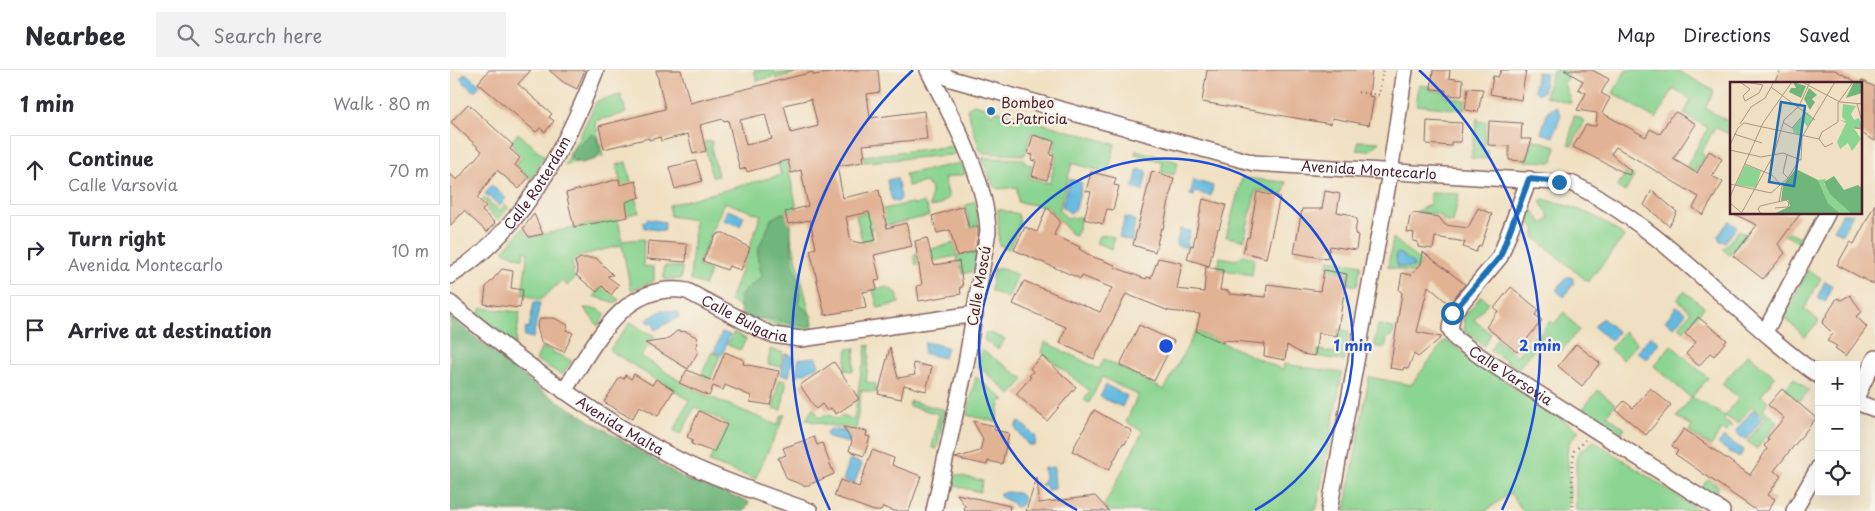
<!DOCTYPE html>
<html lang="en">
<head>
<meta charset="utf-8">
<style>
	body { margin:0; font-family:"Playpen Sans",sans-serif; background:#f2f2f3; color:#2b2b33 }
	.controls { position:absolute; right:15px; bottom:15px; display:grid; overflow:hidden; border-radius:0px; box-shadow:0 5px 20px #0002 }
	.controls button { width:45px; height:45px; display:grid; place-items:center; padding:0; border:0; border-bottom:1px solid #e1e1e2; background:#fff; color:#2b2b33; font:25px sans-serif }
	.stop { position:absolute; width:15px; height:15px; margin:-11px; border:4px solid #1f6fb2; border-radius:50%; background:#fff }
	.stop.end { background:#1f6fb2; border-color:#fff; box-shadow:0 1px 5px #0008 }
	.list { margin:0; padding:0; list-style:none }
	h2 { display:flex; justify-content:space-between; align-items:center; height:65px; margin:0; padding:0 20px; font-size:21px }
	h2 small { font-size:16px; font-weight:400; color:#7c7c81 }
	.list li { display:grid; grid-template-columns:32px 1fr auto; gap:15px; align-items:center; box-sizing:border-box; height:70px; margin:0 10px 10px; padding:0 10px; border:1px solid #e1e1e2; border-radius:0px }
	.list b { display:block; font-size:19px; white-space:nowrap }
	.list p { margin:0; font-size:16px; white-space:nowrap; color:#7c7c81 }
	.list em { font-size:16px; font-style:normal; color:#7c7c81 }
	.icon { flex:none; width:28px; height:28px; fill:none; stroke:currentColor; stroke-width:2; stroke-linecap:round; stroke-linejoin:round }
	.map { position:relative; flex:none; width:1425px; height:441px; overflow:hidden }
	header { display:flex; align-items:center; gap:30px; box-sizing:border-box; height:70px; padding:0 25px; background:#fff; border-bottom:1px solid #e1e1e2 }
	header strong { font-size:24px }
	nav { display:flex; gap:28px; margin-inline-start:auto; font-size:18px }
	.search { width:350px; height:45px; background:#f2f2f3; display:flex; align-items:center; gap:12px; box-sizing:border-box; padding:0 18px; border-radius:0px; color:#7c7c81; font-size:19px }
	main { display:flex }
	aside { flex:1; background:#fff }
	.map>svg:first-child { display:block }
	.green { fill:#8bd491; stroke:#6a7a5e }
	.forest { fill:#70b67b; stroke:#5d6a53 }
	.water { fill:#64b9e0; stroke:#576c86 }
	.building { fill:#e2b294; fill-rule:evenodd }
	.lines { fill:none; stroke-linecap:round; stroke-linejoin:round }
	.minor-casing { stroke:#846360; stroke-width:18 }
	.path { stroke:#846360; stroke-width:2.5; stroke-dasharray:1 4; stroke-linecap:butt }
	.minor { stroke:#fff; stroke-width:15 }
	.route { stroke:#1f6fb2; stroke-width:6 }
	.ring { fill:none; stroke:#1d4ed8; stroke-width:2.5 }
	.poi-dot { fill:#1f6fb2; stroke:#f7f3e8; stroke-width:2 }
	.labels { text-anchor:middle; stroke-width:4.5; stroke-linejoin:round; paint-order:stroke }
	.poi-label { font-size:14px; fill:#4a1f2b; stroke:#f7f3e8; text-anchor:start }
	.street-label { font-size:14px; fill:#4a1f2b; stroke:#f7f3e8 }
	.inset-road { fill:none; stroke:#ae9385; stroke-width:1 }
	.view { fill:#1f6fb2; fill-opacity:0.15; stroke:#1f6fb2; stroke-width:2.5 }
	.inset-edge { fill:none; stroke:#4a1f2b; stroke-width:2.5 }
	.centre { fill:#1d4ed8; stroke:#f7f3e8; stroke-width:2.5 }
	.ring-label { font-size:15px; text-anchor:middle; font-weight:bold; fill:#1d4ed8; stroke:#f7f3e8; stroke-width:4.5; stroke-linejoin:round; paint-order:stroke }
</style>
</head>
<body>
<header>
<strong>Nearbee</strong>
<div class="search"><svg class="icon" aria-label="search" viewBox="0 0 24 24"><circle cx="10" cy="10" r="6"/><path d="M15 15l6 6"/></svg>Search here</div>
<nav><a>Map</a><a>Directions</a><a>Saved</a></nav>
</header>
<main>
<aside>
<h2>1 min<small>Walk · 80 m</small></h2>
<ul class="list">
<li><svg class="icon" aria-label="ahead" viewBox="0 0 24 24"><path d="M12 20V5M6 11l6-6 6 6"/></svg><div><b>Continue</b><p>Calle Varsovia</p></div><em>70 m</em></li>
<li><svg class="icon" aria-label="right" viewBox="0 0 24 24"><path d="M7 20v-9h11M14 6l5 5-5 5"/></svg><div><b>Turn right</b><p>Avenida Montecarlo</p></div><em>10 m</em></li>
<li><svg class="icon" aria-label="arrive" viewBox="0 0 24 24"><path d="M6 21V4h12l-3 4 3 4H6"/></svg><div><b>Arrive at destination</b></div></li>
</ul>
</aside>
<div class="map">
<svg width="1425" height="441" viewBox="0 0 1425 441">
	<rect width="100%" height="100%" fill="#f7f3e8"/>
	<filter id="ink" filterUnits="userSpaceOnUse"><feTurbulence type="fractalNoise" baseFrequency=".02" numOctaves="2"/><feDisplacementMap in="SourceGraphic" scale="10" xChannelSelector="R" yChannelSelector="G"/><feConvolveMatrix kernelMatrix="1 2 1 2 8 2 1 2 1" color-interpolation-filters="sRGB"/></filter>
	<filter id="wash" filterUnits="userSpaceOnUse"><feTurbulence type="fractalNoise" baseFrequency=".0096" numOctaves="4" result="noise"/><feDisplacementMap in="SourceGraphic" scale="20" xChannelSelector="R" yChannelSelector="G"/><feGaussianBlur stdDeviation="1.12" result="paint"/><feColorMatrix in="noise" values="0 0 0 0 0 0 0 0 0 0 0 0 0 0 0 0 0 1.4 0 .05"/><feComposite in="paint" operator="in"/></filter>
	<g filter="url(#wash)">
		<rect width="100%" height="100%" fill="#f0e0c1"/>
		<path class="green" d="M 304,0 L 324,0 L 325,3 L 329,4 L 356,0 L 326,9 L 325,6 L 307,11 Z
			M 1103,0 L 1120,0 L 1114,13 L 1121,33 L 1095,26 Z
			M 1176,0 L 1212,0 L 1218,3 L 1220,0 L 1227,0 L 1264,21 L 1255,38 L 1281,53 L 1281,65 L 1265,57 L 1251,84 L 1255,86 L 1243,106 L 1234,101 L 1258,58 L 1234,44 L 1241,30 L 1223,19 L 1206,49 L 1163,23 Z
			M 969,15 L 979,16 L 979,20 L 994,21 L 994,26 L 1015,30 L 1014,40 L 966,35 Z
			M 171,25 L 176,43 L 145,51 L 153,86 L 115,95 L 147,31 Z
			M 523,34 L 540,38 L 539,43 L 543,44 L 545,40 L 665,74 L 658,103 L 622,93 L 609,140 L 617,148 L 631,147 L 626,166 L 621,164 L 598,137 L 568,132 L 567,117 L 549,119 L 544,117 L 532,88 L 575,89 L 574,93 L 582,95 L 579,108 L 600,113 L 607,84 L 603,83 L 606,69 L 581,63 L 575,85 L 534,83 L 530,80 L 517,39 Z
			M 1124,45 L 1135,51 L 1122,75 L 1119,74 Z
			M 1027,48 L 1030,52 L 1036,51 L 1034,80 L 1038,81 L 1036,89 L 1021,88 Z
			M 68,63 L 94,86 L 81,109 L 65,95 L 72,87 L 63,78 L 65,75 L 61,72 Z
			M 332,68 L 347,139 L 394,129 L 346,152 L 343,140 L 335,142 L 364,261 C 332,261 306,249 280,231 L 311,145 L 274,132 L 248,196 L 260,201 L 255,215 L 240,210 L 245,150 L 220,146 L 219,135 L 331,105 L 322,70 Z
			M 1082,69 L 1106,76 L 1103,92 L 1075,91 Z
			M 262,71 L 262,81 L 268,106 L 262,107 L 254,72 Z
			M 908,71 L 930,72 L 918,81 L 907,80 Z
			M 504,76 L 507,83 L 501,85 L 414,92 L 413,86 Z
			M 686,80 L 728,92 L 724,105 L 711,102 L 713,92 L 685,84 Z
			M 176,92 L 189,142 L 168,148 L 172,171 L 194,169 L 193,196 L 204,197 L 204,211 L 181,220 L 172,175 L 129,186 L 122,194 L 124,201 L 122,204 L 126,207 L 117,216 L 112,210 L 91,230 L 72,224 L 78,182 L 74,181 L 73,189 L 53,181 L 73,158 L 80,167 L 151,152 L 149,142 L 176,133 L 166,95 Z
			M 511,93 L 516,104 L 494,108 L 499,128 L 493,131 L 491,135 L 480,137 L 481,119 L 476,112 L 458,116 L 455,104 Z
			M 1177,101 L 1184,106 L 1175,122 L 1167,117 Z
			M 792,108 L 836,112 L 833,126 L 806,120 L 794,170 L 776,167 Z
			M 980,123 L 1009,124 L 1003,153 L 994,151 L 990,145 L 966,142 L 980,134 Z
			M 35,128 L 50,141 L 55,134 L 59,138 L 47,150 L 36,140 L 39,136 L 32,130 Z
			M 1093,129 C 1123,137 1151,145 1174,167 L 1138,212 L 1084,167 L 1086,160 L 1075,149 L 1080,137 L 1093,154 L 1100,148 L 1090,131 Z
			M 525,131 L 529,156 L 521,158 L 515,136 Z
			M 473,132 L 477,137 L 479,146 L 420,159 L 423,173 L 413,175 L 406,145 L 461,133 L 465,135 Z
			M 548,139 L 568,144 L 570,153 L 559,179 L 549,175 Z
			M 1297,144 L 1305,144 L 1349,167 L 1358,151 L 1362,153 L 1351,174 Z
			M 1289,160 L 1296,165 L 1279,185 L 1273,179 Z
			M 657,165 L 664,167 L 662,179 L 646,173 L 649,166 Z
			M 943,168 L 972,193 L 963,203 L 938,197 Z
			M 504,173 L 507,186 L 527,180 L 524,201 L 513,204 L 512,198 L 509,198 L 506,186 L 466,195 L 464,184 Z
			M 793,185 L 804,188 L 802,205 L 767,199 L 770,187 L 786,190 Z
			M 879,189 L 911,195 L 907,216 L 897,214 L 898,203 L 877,199 Z
			M 214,196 L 232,197 L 231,209 L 214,210 Z
			M 543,199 L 552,199 L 568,205 L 558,228 L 541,221 Z
			M 1358,200 L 1371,208 L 1354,239 L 1369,251 L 1355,267 L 1334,247 Z
			M 152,216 L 169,230 L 166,233 L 143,226 Z
			M 437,217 L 447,223 L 449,233 L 428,238 L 423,220 Z
			M 1234,221 L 1254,237 L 1234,261 L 1229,257 L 1241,242 L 1227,229 Z
			M 1031,226 L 1038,232 L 1024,250 L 1041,264 L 1034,276 L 1015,262 L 1013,249 Z
			M 32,238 L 70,242 L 65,276 L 28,244 Z
			M 134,238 L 147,239 L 156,244 L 148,256 Z
			M 1114,242 L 1129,260 L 1109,283 L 1097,263 L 1068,299 L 1040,280 L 1046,269 L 1067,286 L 1083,266 L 1086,269 L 1100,251 L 1104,254 Z
			M 181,252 L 194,261 L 205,266 L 191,286 L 244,320 L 327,355 L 332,345 L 335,345 L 305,409 L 259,392 L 277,353 L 245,337 L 231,364 L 224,361 L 239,330 L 159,280 Z
			M 928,255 L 944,258 L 943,264 L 937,269 L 935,278 L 924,276 Z
			M 889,259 L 899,261 L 894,291 L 867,286 L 868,280 L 885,283 Z
			M 746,261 L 833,300 L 834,294 L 892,303 L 867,437 L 865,441 L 659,441 L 654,436 L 693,361 L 676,352 L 688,325 L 652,307 L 639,333 L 634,330 L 640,321 L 592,283 L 595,272 L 649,299 L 654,289 L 714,320 Z
			M 284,262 L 296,269 L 290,280 L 278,275 Z
			M 536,262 L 555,269 L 548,279 L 534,270 Z
			M 1174,262 L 1187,273 L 1173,290 L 1160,279 Z
			M 995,270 L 1129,361 L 1119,373 L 1117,382 L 1120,423 L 1117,441 L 1073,441 L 1060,423 L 1036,441 L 895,441 L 919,307 L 961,315 Z
			M 420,275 L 416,312 L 426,314 L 425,323 L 411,320 L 406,361 L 356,350 L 363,338 L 370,348 L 376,344 L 387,349 L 391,346 L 404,349 L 412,296 L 414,296 L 416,276 Z
			M 1221,275 L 1258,308 L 1242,327 L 1275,346 L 1289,328 L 1272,314 L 1298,284 L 1325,307 L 1311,325 L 1318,331 L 1313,339 L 1328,352 L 1307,379 L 1297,371 L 1316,348 L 1301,337 L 1288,354 L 1275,346 L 1273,350 L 1282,356 L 1276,362 L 1271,360 L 1261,376 L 1239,362 L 1242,356 L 1227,347 L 1241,328 L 1204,296 Z
			M 92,277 L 122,291 L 112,305 L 86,290 Z
			M 405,278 L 403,301 L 395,300 L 397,279 Z
			M 320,279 L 333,283 L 331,297 L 318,294 Z
			M 532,280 L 574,309 L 561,325 L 528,296 Z
			M 262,282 L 270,286 L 260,310 L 251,306 Z
			M 526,307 L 555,330 L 551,331 L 546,352 L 517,345 Z
			M 1344,308 L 1359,321 L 1350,331 L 1335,319 Z
			M 329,310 L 336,311 L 336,315 L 331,340 L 323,338 Z
			M 1148,320 L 1165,334 L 1157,345 L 1175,359 L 1170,365 L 1132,340 Z
			M 460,331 L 495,340 L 487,379 L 482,378 L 489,344 L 459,336 Z
			M 1144,371 L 1250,441 L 1126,441 L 1126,390 L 1129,382 Z
			M 503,404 L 533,411 L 530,422 L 501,415 Z
			M 1258,409 L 1269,417 L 1263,426 L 1251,419 Z"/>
		<path class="forest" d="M 141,64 L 147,67 L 150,82 L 146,89 L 131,93 L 121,89 L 120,82 Z
			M 332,143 L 338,146 L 341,152 C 341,167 341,183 344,197 C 349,214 353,213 348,233 L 362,246 L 363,254 L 357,257 L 317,248 L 305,250 L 292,245 C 285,218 297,222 312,206 C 301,177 313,175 321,149 Z
			M 0,247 L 95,323 L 180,375 L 235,409 L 299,432 L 295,441 L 0,441 Z"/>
		<path class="water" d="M 1087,2 L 1096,3 L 1093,21 L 1088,24 L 1084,20 Z
			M 15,3 L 30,15 L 24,22 L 10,9 Z
			M 1104,37 L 1106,37 L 1111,44 L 1103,67 L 1091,63 L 1098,40 L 1102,40 Z
			M 688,99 L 697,101 L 693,121 L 683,118 Z
			M 447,108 L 451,128 L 448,132 L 442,131 L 437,110 Z
			M 620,109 L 632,113 L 626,139 L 620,143 L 612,136 Z
			M 744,110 L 763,116 L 761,126 L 745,122 L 744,126 L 740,125 Z
			M 41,115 L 56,128 L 50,136 L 35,124 Z
			M 277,140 L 294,146 L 290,156 L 273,150 Z
			M 1392,144 L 1403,144 L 1392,164 L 1384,159 Z
			M 675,147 L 685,150 L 682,171 L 669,167 Z
			M 197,149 L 215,152 L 214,161 L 195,158 L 193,153 Z
			M 1279,151 L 1287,157 L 1275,172 L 1270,171 L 1268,166 Z
			M 730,159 L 740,161 L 736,174 L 738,178 L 726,175 Z
			M 949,183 L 963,193 L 964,197 L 947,197 L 946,184 Z
			M 1117,207 L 1122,207 L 1124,213 L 1114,227 L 1106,220 Z
			M 1375,211 L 1382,215 L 1375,232 L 1367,228 Z
			M 84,232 L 90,233 L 83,268 L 74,266 L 76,257 L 79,258 Z
			M 1227,236 L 1236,243 L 1224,257 L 1215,251 Z
			M 212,240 L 228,242 L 229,247 L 205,260 L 203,252 L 199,253 L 197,250 Z
			M 1152,248 L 1168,262 L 1161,271 L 1144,257 Z
			M 272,262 L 280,265 L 272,285 L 264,282 Z
			M 1201,266 L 1209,273 L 1196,289 L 1187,282 Z
			M 475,272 L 497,277 L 494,288 L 473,283 Z
			M 335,284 L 343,286 L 339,306 L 331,305 Z
			M 366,287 L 369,296 L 352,304 L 349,303 L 347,307 L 345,307 L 349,289 Z
			M 656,315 L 677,326 L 672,337 L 650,327 Z
			M 1303,340 L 1313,348 L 1295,370 L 1285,362 Z
			M 570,352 L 586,367 L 585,375 L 578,375 L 566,359 L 566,354 Z
			M 381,359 L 397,362 L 400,368 L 399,373 L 378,368 L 376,362 Z
			M 1274,367 L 1294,380 L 1289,388 L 1268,374 Z
			M 400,389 L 412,394 L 404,414 L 393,410 Z
			M 604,397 L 605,419 L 597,420 L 596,415 L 591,415 L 595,408 L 594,398 Z
			M 557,422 L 568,423 L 573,427 L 573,432 L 570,436 L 565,437 L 561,432 L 549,426 L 550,424 Z"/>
		<g id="blocks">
			<path class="building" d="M 39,0 L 81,0 L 68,14 L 102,44 L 99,47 L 104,51 L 95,62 L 90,58 L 86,62 L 28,13 Z
				M 99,0 L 135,0 L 127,19 L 113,12 Z
				M 206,0 L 231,0 L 240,33 L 363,2 L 363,5 L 406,0 L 428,0 L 430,22 L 417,24 L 420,48 L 474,41 L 477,69 L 413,75 L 415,86 L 413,86 L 414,92 L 387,96 L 393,128 L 429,120 L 437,158 L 456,153 L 462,176 L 424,185 L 430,210 L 425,211 L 427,219 L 413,222 L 416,238 L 375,245 L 360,180 L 366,178 L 360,150 L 338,154 L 335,142 L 358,136 L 351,100 L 341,103 L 338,90 L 297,102 L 296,98 L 290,100 L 278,50 L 274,51 L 273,49 L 250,55 L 256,81 L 243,84 L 238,64 L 211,71 L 210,67 L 199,70 L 199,68 L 154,79 L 149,56 L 215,39 ZM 361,29 L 368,56 L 341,63 L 334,35 ZM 315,44 L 322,69 L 296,75 L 290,50 ZM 419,142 L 426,170 L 411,173 L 401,171 L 396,147 Z
				M 757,0 L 922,0 L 919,26 L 924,27 L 919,55 L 882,48 L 881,54 L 752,32 Z
				M 983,0 L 1000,0 L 999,8 L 1013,10 L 1012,26 L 995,25 L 996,20 L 981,19 Z
				M 1051,0 L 1076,0 L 1071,30 L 1040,24 L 1043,6 L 1048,7 Z
				M 1114,0 L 1142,0 L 1159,9 L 1151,23 L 1160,28 L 1152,43 L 1196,67 L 1200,59 L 1210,64 L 1220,47 L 1226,42 L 1246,54 L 1223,89 L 1247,103 L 1259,81 L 1272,89 L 1262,106 L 1273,112 L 1253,145 L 1243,138 L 1249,127 L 1166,77 L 1161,84 L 1181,101 L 1179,105 L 1123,77 L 1136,55 L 1146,56 L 1147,43 L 1127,40 L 1136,23 L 1128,19 L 1133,11 Z
				M 1331,0 L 1385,0 L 1410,14 L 1323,14 Z
				M 1411,10 L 1425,17 L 1425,71 L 1411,63 Z
				M 1018,18 L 1033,19 L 1028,42 L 1015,40 Z
				M 18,34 L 63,75 L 60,79 L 70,88 L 65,95 L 79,107 L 69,119 L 47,100 L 27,128 L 36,136 L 32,141 L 45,153 L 37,162 L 14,141 L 0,156 L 0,104 L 7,110 L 32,81 L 1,52 Z
				M 977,51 L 1012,53 L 1011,72 L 1001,72 L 1001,76 L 976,74 Z
				M 1039,51 L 1072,53 L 1071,69 L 1082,69 L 1075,91 L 1059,90 L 1059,76 L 1038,75 Z
				M 583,65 L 604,71 L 600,85 L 604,86 L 597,110 L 582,106 L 586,91 L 581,90 L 583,85 L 578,84 Z
				M 246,91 L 252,111 L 225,119 L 219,97 Z
				M 702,101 L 724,108 L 713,159 L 711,158 L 705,182 L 683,175 Z
				M 641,102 L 666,108 L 664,115 L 669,116 L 663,140 L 657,139 L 653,154 L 634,149 L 641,122 L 636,121 Z
				M 169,109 L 170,115 L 186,111 L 190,127 L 176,132 L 178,147 L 124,157 L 116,123 Z
				M 1202,120 L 1227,142 L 1219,156 L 1194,135 Z
				M 875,121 L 890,124 L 887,142 L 898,144 L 907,149 L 905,164 L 908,165 L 906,180 L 880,176 L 877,189 L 844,183 L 852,139 L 872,139 Z
				M 807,122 L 830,127 L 816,188 L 793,182 L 797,167 L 799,168 Z
				M 753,129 L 776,135 L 769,159 L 768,158 L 759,196 L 737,189 L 741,175 L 743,176 Z
				M 1425,134 L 1425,215 L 1387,195 L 1400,172 L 1404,174 Z
				M 513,136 L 519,158 L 528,156 L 528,165 L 525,181 L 507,186 L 500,160 L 487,163 L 482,146 Z
				M 597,137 L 610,151 L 604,165 L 630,177 L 629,179 L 641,186 L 665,195 L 664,197 L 696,209 L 697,207 L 701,208 L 708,188 L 732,193 L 727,219 L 754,222 L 756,197 L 773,200 L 770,220 L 779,221 L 779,224 L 816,227 L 817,214 L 870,221 L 874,200 L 897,204 L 887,266 L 868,263 L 865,286 L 852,284 L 837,275 L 835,290 L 814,286 L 815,274 L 773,270 L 773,273 L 746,261 L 750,244 L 719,241 L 676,224 L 644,289 L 610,273 L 616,257 L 563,234 L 574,211 L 650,242 L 662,218 L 632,206 L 631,209 L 564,180 L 575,157 L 587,162 Z
				M 1028,138 L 1042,144 L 1031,176 L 1029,175 L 1026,182 L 1013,177 L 1015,172 L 985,167 L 983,179 L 968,177 L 968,172 L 963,171 L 964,163 L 957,162 L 960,146 L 964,143 L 989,147 L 995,155 L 1018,158 Z
				M 84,144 L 93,164 L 79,167 L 73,158 Z
				M 1284,144 L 1350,144 L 1328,174 L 1335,183 L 1313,209 L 1283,186 L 1307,155 Z
				M 270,163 L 274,163 L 300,178 L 291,200 L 279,196 L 277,200 L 253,191 L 257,181 L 266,165 Z
				M 477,168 L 484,195 L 509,191 L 513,217 L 510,217 L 511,224 L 469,231 L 467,216 L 472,215 L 465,171 Z
				M 198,171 L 237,174 L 236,192 L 197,189 Z
				M 973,182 L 1015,214 L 999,234 L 978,216 L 967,262 L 992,267 L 968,287 L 964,284 L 958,299 L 954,297 L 953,300 L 940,298 L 952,223 L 949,220 L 952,203 L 961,205 L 971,194 Z
				M 130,188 L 146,188 L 163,205 L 157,206 L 169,215 L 161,225 L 152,216 L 147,222 L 126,205 L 128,202 L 125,192 Z
				M 52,199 L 63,201 L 61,218 L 73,220 L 70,238 L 34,234 L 36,217 Z
				M 1061,217 L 1089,240 L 1085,245 L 1092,250 L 1067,282 L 1036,257 L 1048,241 L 1044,238 Z
				M 1400,225 L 1412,242 L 1406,246 L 1417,257 L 1396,286 L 1385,278 L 1387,276 L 1377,271 L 1383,264 L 1372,253 L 1387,228 L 1391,230 Z
				M 1248,247 L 1277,270 L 1264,286 L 1260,283 L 1249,296 L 1236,284 L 1246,272 L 1235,264 Z
				M 94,248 L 104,248 L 118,255 L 116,260 L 123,263 L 114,282 L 91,272 L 87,256 L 90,249 Z
				M 689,255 L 724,271 L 704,311 L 670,295 Z
				M 227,261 L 237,262 L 248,268 L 246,271 L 248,273 L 246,277 L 248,282 L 238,299 L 195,273 L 216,270 Z
				M 1126,274 L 1150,293 L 1132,316 L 1108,296 Z
				M 440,277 L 448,308 L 465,305 L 463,293 L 482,297 L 476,321 L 454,315 L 451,329 L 428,324 Z
				M 275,282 L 294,290 L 293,294 L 329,301 L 320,335 L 300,332 L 301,326 L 275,315 L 273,320 L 263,316 L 259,326 L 229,313 L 237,300 L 263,311 Z
				M 592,286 L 626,317 L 597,351 L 566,324 L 581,307 L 579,306 L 583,302 L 580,298 Z
				M 384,292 L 409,329 L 386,344 L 381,338 L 377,341 L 372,334 L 366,339 L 350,315 Z
				M 184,304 L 202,315 L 206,309 L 224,320 L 208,346 L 190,336 L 182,349 L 154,332 L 170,307 L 174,309 L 175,305 L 181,309 Z
				M 1200,318 L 1221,335 L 1196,365 L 1166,340 L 1174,331 L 1183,338 Z
				M 1332,319 L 1366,348 L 1324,401 L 1331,406 L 1318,425 L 1325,429 L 1318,441 L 1307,441 L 1225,384 L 1228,381 L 1222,376 L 1234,359 L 1300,405 L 1317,379 L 1314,376 L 1319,369 L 1317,368 L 1334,348 L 1318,335 Z
				M 644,340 L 682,361 L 675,374 L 673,373 L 659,400 L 622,381 Z
				M 249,341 L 277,355 L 264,382 L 241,374 L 243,370 L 237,367 Z
				M 523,351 L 545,356 L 544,360 L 559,363 L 552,394 L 538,391 L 537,395 L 505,388 L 530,381 L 533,369 Z
				M 393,357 L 417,361 L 416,366 L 420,367 L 414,386 L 399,381 L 402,371 Z
				M 364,367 L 367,375 L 372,373 L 384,404 L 356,416 L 337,409 L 328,388 L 336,385 L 333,378 Z
				M 422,380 L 444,388 L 442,395 L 471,406 L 459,441 L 444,441 L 433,437 L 431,441 L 424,441 L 384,426 L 390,410 L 409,417 Z
				M 587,407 L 589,433 L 645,426 L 659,441 L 576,441 Z
				M 507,424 L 560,436 L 559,441 L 514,441 L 515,436 Z"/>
		</g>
	</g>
	<g filter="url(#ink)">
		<use href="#blocks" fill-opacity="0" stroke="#846360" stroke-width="1"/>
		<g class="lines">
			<defs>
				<g id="minor">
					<path d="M 478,0 C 502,48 536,107 538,161 L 516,294 L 484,441"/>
					<path id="s1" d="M 485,0 L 501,9 L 804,93 L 1121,113 C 1215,158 1284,245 1369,306"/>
					<path id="s2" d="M 1079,109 L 1050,187 L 1003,243 L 1000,259 L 1006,269 L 1034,289 L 1272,441"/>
					<path id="s3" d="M 0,206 C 72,162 117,76 146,0"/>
					<path id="s4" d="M 0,233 C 74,294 153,353 239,395 C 278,413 320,427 360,441"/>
					<path d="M 1315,262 L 1377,144"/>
					<path id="s5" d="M 114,321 C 144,276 173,210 237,221 L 311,260 L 323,265 L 351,269 L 525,244"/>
					<path d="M 1406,328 L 1425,288"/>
					<path d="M 1406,332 L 1425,339"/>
					<path d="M 879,441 L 940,103 L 955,0"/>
					<path d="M 1344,441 L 1369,397"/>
				</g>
			</defs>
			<use href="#minor" class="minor-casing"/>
			<path class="path" d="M 908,22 L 929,25 L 933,0
				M 1123,441 L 1122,399 L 1124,381 L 1135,370"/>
			<use href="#minor" class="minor"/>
		</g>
	</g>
	<g class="lines" filter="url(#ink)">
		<path class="route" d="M 1002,243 L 1050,187 L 1079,109 L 1109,112"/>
	</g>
	<g class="ring">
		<path d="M627 440A187 187 0 1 1 805 440"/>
		<path d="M380 440A374 374 0 0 1 463 0M969 0A374 374 0 0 1 1052 440"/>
	</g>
	<circle class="poi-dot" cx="541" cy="41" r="5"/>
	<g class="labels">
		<g class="poi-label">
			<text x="551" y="38">Bombeo<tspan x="551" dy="16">C.Patricia</tspan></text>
		</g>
		<g class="street-label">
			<text dy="5" stroke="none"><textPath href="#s1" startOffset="448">Avenida Montecarlo</textPath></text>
			<text dy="5" stroke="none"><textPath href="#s3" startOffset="129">Calle Rotterdam</textPath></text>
			<text transform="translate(529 216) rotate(-80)" y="5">Calle Moscú</text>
			<text dy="5" stroke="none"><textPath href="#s5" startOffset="234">Calle Bulgaria</textPath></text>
			<text dy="5" stroke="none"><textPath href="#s2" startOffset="250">Calle Varsovia</textPath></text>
			<text dy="5" stroke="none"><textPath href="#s4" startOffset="210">Avenida Malta</textPath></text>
		</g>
	</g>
	<g transform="translate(1280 12)">
		<rect width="132" height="132" fill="#f0e0c1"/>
		<path d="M 113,22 L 126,24 L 121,32 L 124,38 L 129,36 L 133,45 L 124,46 L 131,57 L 122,69 L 118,61 L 110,67 L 107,60 L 116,41 L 110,38 L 116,39 L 112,35 ZM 77,30 L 84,37 L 77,45 L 75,41 L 72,44 L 71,53 L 64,51 L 62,46 ZM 15,83 L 31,89 L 26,106 L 6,103 ZM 96,97 L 94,102 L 122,132 L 111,132 L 98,121 L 88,98 Z" fill="#8bd491"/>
		<path d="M 63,0 L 76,4 L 71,16 L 59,10 L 61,6 L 66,6 ZM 124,0 L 132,0 L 132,11 L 116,16 ZM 79,6 L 87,13 L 82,17 L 85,20 L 80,28 L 74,17 ZM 66,87 L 88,98 L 98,121 L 111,132 L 46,131 L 60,124 L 58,118 L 51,119 L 53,103 ZM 104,94 L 114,108 L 128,103 L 132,106 L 132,132 L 122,132 L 100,112 L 94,100 Z" fill="#70b67b"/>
		<path class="inset-road" d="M 10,0 L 20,7 L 13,14 L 15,19 L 29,11 L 33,3 L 15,0M 72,0 L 110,20 L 133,22M 41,5 L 85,38M 127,22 L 133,43M 54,41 L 62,46 L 76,30M 10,42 L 21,25 L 35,16 L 44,0M 133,46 L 125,46 L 133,47M 4,52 L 32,61M 89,57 L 92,50 L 108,40 L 108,21 L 123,0M 89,57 L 95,65 L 103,61M 0,63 L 8,46 L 14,41 L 89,57M 0,68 L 31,75 L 53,71 L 71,78 L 72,55 L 105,0M 57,73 L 53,91 L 58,96M 15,82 L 42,93 L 51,103M 0,102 L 41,111 L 58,96 L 70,77M 0,115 L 33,41 L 62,0M 49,120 L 52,104M 0,121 L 13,132M 11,132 L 44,72 L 54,38 L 69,24 L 80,0M 31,132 L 28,127 L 30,124 L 56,118 L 59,121 L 58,125 L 45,126"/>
		<path class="view" d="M 51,20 L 75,24 L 64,104 L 39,100 Z"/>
		<rect width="132" height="132" class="inset-edge"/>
	</g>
	<circle cx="716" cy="276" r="8" class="centre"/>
	<g class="ring-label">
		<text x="903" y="281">1 min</text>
		<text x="1090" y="281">2 min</text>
	</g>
</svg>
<div class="controls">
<button>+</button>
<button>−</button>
<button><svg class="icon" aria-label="locate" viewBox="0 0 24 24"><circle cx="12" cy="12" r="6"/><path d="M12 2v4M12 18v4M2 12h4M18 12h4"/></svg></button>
</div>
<div class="stop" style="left:1002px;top:243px"></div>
<div class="stop end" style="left:1109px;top:112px"></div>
</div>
</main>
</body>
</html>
